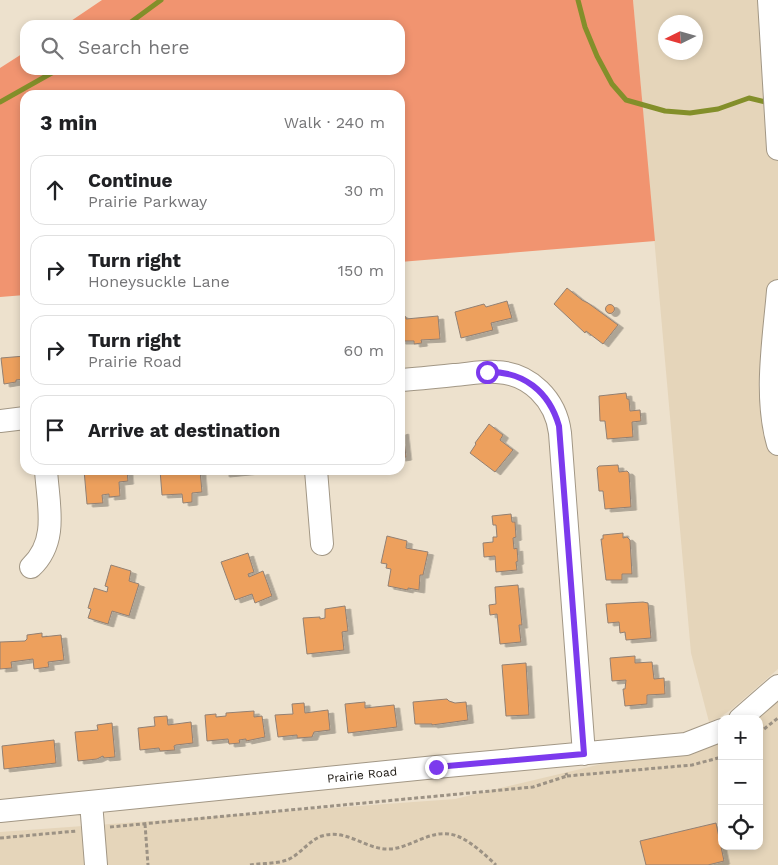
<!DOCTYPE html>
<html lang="en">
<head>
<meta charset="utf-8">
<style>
	body { margin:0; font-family:"Work Sans",sans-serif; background:#f6f6f6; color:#202124 }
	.controls { position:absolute; right:15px; bottom:15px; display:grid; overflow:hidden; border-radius:10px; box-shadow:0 2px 8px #0003 }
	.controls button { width:45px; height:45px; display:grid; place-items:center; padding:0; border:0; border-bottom:1px solid #e0e0e0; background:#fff; color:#202124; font:25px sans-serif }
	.compass { position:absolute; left:658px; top:15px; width:45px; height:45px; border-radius:50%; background:#fff; box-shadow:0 2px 8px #0003; rotate:265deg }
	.stop { position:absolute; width:15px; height:15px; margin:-11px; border:4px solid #7c3aed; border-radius:50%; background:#fff }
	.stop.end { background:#7c3aed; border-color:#fff; box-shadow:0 1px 5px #0008 }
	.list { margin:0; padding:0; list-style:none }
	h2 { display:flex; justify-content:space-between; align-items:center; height:65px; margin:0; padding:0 20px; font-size:21px }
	h2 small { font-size:16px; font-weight:400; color:#757577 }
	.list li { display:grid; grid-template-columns:32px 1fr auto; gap:15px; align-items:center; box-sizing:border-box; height:70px; margin:0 10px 10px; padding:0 10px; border:1px solid #e0e0e0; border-radius:15px }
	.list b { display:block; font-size:19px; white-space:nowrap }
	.list p { margin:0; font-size:16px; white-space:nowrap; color:#757577 }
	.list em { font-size:16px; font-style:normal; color:#757577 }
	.icon { flex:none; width:28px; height:28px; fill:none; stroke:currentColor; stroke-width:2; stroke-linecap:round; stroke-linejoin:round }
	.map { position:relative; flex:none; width:778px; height:865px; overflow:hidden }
	.search { position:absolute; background:#fff; box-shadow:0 2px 8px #0003; left:20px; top:20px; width:385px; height:55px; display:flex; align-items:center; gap:12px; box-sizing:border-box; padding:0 18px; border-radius:15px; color:#757577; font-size:19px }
	.panel { position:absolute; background:#fff; box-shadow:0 2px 8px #0003; left:20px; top:90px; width:385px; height:385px; border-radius:15px }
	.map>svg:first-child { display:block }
	.built { fill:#e5d5ba; fill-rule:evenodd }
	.green { fill:#f19470 }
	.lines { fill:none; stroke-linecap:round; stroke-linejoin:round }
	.stream { stroke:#838f2a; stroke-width:5 }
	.building { fill:#eda05d; stroke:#928073; filter:url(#shadow) }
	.minor-casing { stroke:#a29785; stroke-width:24 }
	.path { stroke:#9c9284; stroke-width:3; stroke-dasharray:4 2.5; stroke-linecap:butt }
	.minor { stroke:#fff; stroke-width:22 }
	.route { stroke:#7c3aed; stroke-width:6 }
	.labels { text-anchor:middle; stroke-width:4; stroke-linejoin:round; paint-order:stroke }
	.street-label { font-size:12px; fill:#17120c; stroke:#fff }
</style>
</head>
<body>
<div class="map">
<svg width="778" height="865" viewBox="0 0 778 865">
	<defs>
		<filter id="shadow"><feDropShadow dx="5.5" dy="3" stdDeviation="0" flood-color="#0004"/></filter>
	</defs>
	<rect width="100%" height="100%" fill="#ede1cd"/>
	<path class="built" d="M 633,0 L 778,0 L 778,669 L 732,709 L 719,718 L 709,722 L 691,653 ZM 666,22 L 696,22 L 696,52 L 666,52 Z
		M 778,678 L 778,865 L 0,865 L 0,832 L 455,799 L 698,741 L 722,722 L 722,846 L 759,846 L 759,719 L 726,719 Z"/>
	<path class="green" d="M 102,0 L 633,0 L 655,241 L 400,262 L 400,95 L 25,95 L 25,295 L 0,297 L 0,68 L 25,52 L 25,70 L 400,70 L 400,25 L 65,25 Z"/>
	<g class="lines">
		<path class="stream" d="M 578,0 L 585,27 L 597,56 L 612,84 L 626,100 L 665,111 L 690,113 L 718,109 L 749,98 L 770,103
			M 127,25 L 161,0
			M 0,102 L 57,70"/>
	</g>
	<path class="building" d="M 567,288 L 582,300 L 588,303 L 618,325 L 603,344 L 586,331 L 585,333 L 554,304 Z
		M 507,301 L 512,318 L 491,323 L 493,330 L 461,338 L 455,312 L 484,304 L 486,307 Z
		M605.5 309a4.5 4.5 0 1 1 9 0a4.5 4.5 0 1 1-9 0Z
		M 400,314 L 406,317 L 406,319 L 438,316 L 440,339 L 421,340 L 422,343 L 414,344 L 414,341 L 400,341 Z
		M 25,356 L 25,379 L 16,380 L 16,382 L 4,384 L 1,358 Z
		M 626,393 L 627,399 L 629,399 L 630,411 L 640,410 L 641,421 L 632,422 L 633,437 L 607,439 L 605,421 L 600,421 L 599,396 Z
		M 489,424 L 503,435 L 500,440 L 513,450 L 495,472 L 470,453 L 476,444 L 475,443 Z
		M 403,431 L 406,457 L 400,458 L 400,432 Z
		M 618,465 L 619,472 L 627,471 L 629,473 L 631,507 L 605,509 L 603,491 L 599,491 L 597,468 L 599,466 Z
		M 84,470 L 127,470 L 128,481 L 119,482 L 120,496 L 109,497 L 109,494 L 102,495 L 103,503 L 87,504 Z
		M 160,470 L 169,470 L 170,473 L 174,473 L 174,470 L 200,470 L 202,492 L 192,493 L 192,502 L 183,503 L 182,494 L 162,495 Z
		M 223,470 L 265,470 L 224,474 Z
		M 511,514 L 512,522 L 515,522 L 516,537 L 513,538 L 514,549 L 517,548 L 518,561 L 516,562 L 517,570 L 496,572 L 495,556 L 484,557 L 483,543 L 493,542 L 493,537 L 497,537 L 496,525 L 493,525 L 492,516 Z
		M 623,533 L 623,538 L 627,537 L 630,540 L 632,574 L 622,574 L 622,580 L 606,580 L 601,539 L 603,539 L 603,535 Z
		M 387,536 L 407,541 L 406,548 L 428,552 L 423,575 L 420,575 L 419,590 L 408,588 L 408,590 L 388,586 L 391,569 L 386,568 L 387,564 L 381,563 Z
		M 248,553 L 254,572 L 248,574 L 249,577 L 263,571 L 272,596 L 255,603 L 252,594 L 235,600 L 221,562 Z
		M 111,565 L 131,571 L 129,581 L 139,584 L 129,616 L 112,611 L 108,624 L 88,618 L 91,609 L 88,608 L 94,588 L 107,592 L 108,587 L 105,586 Z
		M 518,585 L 522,625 L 519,625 L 521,642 L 500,644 L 497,614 L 490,615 L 489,605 L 496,604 L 495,587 Z
		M 643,602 L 648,603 L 651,638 L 626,640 L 625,632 L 620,633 L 619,622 L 608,623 L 606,604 Z
		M 345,606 L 348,631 L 342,632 L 344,650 L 307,654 L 303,618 L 320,617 L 320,619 L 325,618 L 325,609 Z
		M 42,633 L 42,637 L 61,635 L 64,660 L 48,662 L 49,667 L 34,669 L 33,659 L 11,662 L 12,668 L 0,669 L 0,642 L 25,641 L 27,639 L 27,635 Z
		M 635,656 L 635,663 L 652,662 L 654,679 L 664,678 L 665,694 L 647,695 L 647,704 L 625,706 L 623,689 L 625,689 L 626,680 L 612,681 L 610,658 Z
		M 526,663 L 529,715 L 506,716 L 502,665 Z
		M 447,699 L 449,701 L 455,703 L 466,702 L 468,720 L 432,725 L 432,724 L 415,724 L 413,702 Z
		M 365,702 L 365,708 L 394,705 L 397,727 L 348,733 L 345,704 Z
		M 304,703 L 305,713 L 328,710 L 330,730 L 314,732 L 312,737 L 297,738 L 297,735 L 278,737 L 275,715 L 293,714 L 292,704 Z
		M 254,711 L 254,717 L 262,716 L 265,737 L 246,741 L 246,739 L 239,740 L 240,743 L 229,744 L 228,739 L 207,741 L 205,715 L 216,714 L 216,717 L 226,716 L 226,713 Z
		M 167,716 L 168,725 L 191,722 L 193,743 L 176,745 L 174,746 L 175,750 L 160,751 L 159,748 L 140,750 L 138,728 L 155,726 L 154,717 Z
		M 112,723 L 115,757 L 104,758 L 103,756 L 97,759 L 78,761 L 75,732 L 98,730 L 97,725 Z
		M 54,740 L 56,763 L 4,769 L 2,746 Z
		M 716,823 L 724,861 L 708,865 L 646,865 L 640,841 Z"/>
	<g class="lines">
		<defs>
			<path id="minor" d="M 769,0 L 778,149
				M 778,291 C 774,339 764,396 778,444
				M 400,380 C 418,379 436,377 454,375 C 468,374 482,371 496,372 C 530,373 556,400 560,433 L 584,754
				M 0,421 L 25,418
				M 316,470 L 322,544
				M 31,567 C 59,541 48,504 46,470
				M 740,719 L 778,686
				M 91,802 L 96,865
				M 0,811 L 436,767 L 686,744 L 722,730"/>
		</defs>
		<use href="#minor" class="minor-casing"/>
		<path class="path" d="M 759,733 L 778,718
			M 567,776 L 692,765 L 722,757
			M 145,824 L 148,865
			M 110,827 L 533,787 L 567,776 L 566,773
			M 0,838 L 77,831
			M 250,865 C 262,863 276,864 287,860 C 300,855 309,840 322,836 C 347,828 367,851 391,849 C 411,847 429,831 449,834 C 466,836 484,854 496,865"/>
		<use href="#minor" class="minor"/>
	</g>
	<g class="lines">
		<path class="route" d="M 436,767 L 584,754 L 559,426 C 549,391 523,371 487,372"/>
	</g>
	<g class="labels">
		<g class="street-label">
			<text transform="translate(362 775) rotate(-6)" y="4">Prairie Road</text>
		</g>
	</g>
</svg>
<div class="controls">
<button>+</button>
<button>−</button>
<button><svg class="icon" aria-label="locate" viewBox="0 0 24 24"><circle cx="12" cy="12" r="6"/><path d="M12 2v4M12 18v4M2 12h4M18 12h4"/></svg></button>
</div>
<svg class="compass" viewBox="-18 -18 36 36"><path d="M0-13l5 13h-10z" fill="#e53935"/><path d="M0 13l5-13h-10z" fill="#757577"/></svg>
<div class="stop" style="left:487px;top:372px"></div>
<div class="stop end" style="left:436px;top:767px"></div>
<div class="search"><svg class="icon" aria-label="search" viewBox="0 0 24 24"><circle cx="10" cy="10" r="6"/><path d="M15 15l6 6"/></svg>Search here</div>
<section class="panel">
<h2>3 min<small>Walk · 240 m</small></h2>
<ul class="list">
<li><svg class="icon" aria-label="ahead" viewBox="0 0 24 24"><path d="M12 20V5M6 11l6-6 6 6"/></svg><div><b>Continue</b><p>Prairie Parkway</p></div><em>30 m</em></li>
<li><svg class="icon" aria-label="right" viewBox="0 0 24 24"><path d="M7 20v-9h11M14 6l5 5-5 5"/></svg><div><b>Turn right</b><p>Honeysuckle Lane</p></div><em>150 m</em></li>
<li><svg class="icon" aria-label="right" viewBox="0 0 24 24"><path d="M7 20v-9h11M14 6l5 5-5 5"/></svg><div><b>Turn right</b><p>Prairie Road</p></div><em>60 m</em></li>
<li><svg class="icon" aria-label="arrive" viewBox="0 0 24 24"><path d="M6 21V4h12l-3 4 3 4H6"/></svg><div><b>Arrive at destination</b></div></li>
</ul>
</section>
</div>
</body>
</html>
